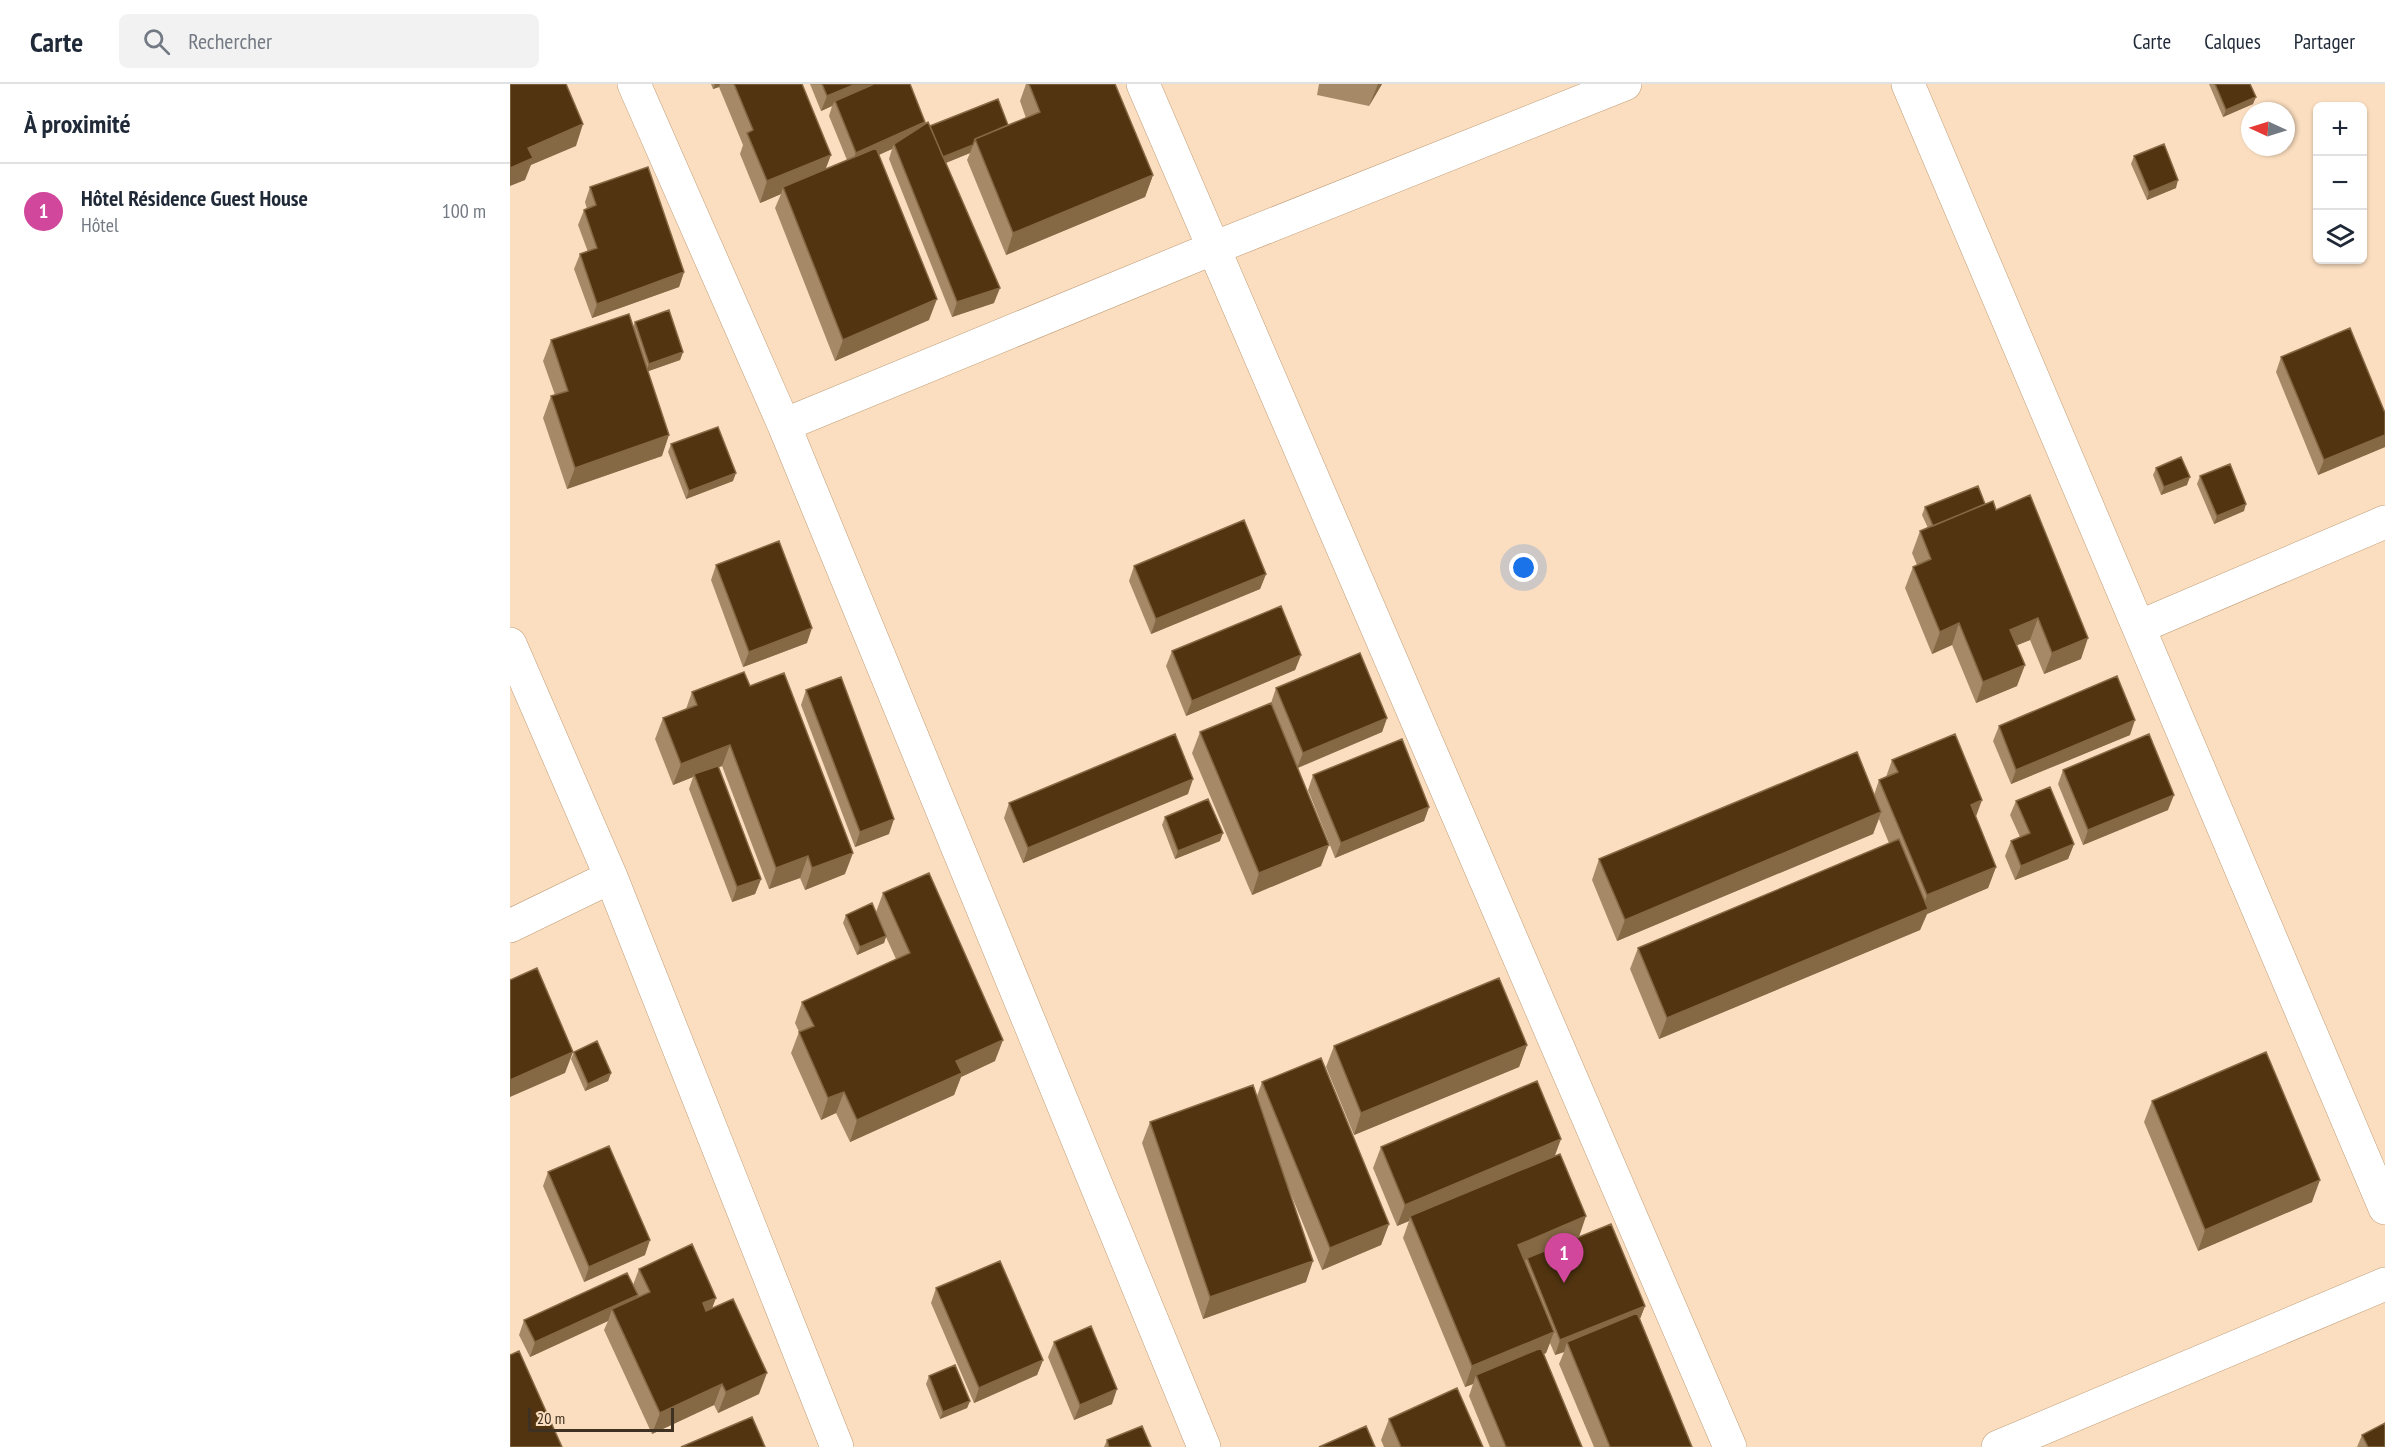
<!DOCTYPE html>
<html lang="fr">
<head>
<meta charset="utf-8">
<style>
	body { margin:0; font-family:"PT Sans Narrow",sans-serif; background:#f2f2f3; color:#1f2937 }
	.controls { position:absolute; right:18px; top:18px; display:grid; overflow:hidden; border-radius:9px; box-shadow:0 2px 4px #0004 }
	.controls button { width:54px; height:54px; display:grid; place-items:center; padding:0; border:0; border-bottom:2px solid #e0e1e3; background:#fff; color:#1f2937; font:30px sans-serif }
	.compass { position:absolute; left:1731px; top:18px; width:54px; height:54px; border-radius:50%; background:#fff; box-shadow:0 2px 4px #0004; rotate:274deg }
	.scale { position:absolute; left:18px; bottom:15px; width:146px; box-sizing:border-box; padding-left:6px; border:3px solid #403222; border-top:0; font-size:16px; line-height:21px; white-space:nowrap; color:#403222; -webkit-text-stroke:4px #fbdebf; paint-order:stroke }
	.you { position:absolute; left:1014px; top:484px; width:21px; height:21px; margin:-15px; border:4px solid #fff; border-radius:50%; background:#1a73e8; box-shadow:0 0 0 9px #1a73e833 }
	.badge { display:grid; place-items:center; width:39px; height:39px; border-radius:50%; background:#1b588f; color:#fff; font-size:20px; font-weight:700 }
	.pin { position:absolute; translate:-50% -50px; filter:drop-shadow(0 2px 3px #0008) }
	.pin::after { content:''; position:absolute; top:32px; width:21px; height:18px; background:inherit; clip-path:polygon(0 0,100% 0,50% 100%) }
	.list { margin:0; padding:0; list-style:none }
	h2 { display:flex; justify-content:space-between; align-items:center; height:78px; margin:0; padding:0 24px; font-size:26px }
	h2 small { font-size:20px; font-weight:400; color:#747a83 }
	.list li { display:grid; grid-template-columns:39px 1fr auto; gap:18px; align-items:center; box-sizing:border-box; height:96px; padding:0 24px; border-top:2px solid #e0e1e3 }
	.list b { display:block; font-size:22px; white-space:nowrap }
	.list p { margin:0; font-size:20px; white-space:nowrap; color:#747a83 }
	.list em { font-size:20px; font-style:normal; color:#747a83 }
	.icon { flex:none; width:33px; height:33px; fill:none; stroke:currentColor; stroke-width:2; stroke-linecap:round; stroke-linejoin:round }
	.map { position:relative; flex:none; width:1875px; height:1363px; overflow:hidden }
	header { display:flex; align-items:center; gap:36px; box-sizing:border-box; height:84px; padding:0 30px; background:#fff; border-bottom:2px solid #e0e1e3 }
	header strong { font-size:28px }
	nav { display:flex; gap:33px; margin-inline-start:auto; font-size:21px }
	.search { width:420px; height:54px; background:#f2f2f3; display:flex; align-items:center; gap:15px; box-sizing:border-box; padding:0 21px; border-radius:9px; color:#747a83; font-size:22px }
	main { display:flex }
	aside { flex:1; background:#fff }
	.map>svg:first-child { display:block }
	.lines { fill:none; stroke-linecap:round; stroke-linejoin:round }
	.minor-casing { stroke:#bf9d77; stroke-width:34 }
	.minor { stroke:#fff; stroke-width:33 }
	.wall { fill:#a68a68 }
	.shaded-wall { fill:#856844 }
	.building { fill:#523510; stroke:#856844; stroke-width:1.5 }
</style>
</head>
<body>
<header>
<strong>Carte</strong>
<div class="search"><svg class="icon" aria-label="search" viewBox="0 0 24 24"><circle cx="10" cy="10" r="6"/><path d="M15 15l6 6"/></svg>Rechercher</div>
<nav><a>Carte</a><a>Calques</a><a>Partager</a></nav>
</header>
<main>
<aside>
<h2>À proximité<small></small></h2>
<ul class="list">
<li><span class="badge" style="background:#d1479c">1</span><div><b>Hôtel Résidence Guest House</b><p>Hôtel</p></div><em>100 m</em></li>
</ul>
</aside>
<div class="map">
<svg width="1875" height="1363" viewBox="0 0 1875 1363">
	<rect width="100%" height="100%" fill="#fbdebf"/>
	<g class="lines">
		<defs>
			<path id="minor" d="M 124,0 L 274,341 L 694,1363
				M 633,0 L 1220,1363
				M 1398,0 L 1875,1124
				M 274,341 L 704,164 L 1115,0
				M 1629,543 L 1875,438
				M 0,560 L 101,793 L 327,1363
				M 0,842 L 101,793
				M 1488,1363 L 1875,1200"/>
		</defs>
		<use href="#minor" class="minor-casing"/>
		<use href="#minor" class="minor"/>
	</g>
	<path class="wall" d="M 201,0 L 292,0 L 316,85 L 337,76 L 319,32 L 322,22 L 311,27 L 300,0 L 400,0 L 415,40 L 420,42 L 498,41 L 516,34 L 510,17 L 516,0 L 519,0 L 643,91 L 635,113 L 496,171 L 457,76 L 460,69 L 436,79 L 484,219 L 442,233 L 379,75 L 382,65 L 369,71 L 419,236 L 325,277 L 265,124 L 271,110 L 250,119 L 230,70 L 233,61 L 209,3 L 203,5 Z
		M 809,0 L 872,0 L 859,22 L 807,11 Z
		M 1699,0 L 1740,0 L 1743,20 L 1713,33 Z
		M 1624,72 L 1666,104 L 1637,116 L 1621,80 Z
		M 80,103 L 174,188 L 169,203 L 82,234 L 64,185 L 70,170 L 78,168 L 68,141 L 74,126 L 77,125 L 75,118 Z
		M 125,238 L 173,268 L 170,276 L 138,287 L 152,372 L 57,405 L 33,334 L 41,312 L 45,311 L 33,277 L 41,256 L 123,243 Z
		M 1771,273 L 1875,329 L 1875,363 L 1808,391 L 1766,288 Z
		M 161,360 L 223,397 L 176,415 L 158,368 Z
		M 1646,384 L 1677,401 L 1651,411 L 1643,391 Z
		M 1690,392 L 1734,427 L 1704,440 L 1687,400 Z
		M 1475,420 L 1486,426 L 1571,575 L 1534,590 L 1520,556 L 1507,561 L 1507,602 L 1466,619 L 1442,561 L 1422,570 L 1395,504 L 1403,483 L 1407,481 L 1402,469 L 1410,447 L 1418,444 L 1412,431 L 1415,423 Z
		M 206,481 L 297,559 L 233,583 L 201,496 Z
		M 624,482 L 756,490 L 750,505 L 641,550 L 619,497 Z
		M 662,567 L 791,571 L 785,586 L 676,632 L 656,582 Z
		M 240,602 L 335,790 L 295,806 L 290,794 L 259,805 L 212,682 L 209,683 L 251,795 L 245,810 L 222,818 L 179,705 L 183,693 L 163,701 L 145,655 L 153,634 L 176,625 L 182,608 Z
		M 766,604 L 877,634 L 872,648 L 788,684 L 811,782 L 742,811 L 682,669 L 690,648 L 761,619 Z
		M 296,606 L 379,750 L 345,763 L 291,621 Z
		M 1489,642 L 1620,651 L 1501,700 L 1483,657 Z
		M 1382,676 L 1466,733 L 1486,783 L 1478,804 L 1417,830 L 1410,846 L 1149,955 L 1120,885 L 1128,864 L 1379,759 L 1369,735 L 1363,750 L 1107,857 L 1082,796 L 1089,775 L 1364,711 L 1369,696 L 1376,693 Z
		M 1553,686 L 1658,726 L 1573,761 L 1548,700 Z
		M 803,691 L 919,723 L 914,737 L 825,774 L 798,706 Z
		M 678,710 L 513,779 L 494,734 L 499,719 Z
		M 1506,717 L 1564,760 L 1558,775 L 1505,796 L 1495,772 L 1501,757 L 1510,753 L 1500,731 Z
		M 655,733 L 710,757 L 665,775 L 652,741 Z
		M 373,809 L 485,977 L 451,993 L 444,1011 L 340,1058 L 326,1029 L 311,1036 L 281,969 L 289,948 L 285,939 L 292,918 L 386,875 L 376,853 L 374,859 L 347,871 L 333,839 L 336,831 L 366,828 Z
		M 1017,961 L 1009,983 L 844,1051 L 816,983 L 824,962 Z
		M 64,968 L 101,989 L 98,997 L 75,1007 L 61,975 Z
		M 752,998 L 879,1140 L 871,1161 L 812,1186 L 778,1103 L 796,1198 L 693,1235 L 632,1059 L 640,1038 L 747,1012 Z
		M 1642,1017 L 1802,1118 L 1688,1167 L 1634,1038 Z
		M 871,1063 L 1045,1073 L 1069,1153 L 1135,1222 L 1130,1235 L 1182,1363 L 1084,1363 L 1049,1280 L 1054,1268 L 1045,1271 L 1040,1259 L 1036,1269 L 1034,1270 L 1072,1363 L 980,1363 L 959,1312 L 963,1300 L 955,1303 L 893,1154 L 899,1137 L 887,1142 L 863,1084 Z
		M 38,1088 L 135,1171 L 74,1198 L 33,1102 Z
		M 129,1185 L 202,1225 L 249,1310 L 208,1329 L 204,1321 L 142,1350 L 94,1246 L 98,1237 L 20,1273 L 9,1251 L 14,1236 L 123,1201 Z
		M 426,1204 L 533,1276 L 527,1291 L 464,1319 L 421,1219 Z
		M 544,1258 L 602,1320 L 564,1336 L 538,1273 Z
		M 419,1292 L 460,1317 L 457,1324 L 430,1335 L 416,1300 Z
		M 879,1335 L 973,1363 L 874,1363 L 871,1356 Z
		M 1852,1351 L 1875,1363 L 1847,1363 Z
		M 597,1356 L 641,1363 L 594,1363 Z"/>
	<path class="shaded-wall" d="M 205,0 L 210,0 L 209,3 L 203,5 Z
		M 346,0 L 363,0 L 325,17 L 322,22 L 311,27 L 317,12 Z
		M 868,0 L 872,0 L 859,22 Z
		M 1746,13 L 1743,20 L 1713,33 L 1716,26 Z
		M 415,38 L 410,52 L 384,60 L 382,65 L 340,83 L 346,69 Z
		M 73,40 L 66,62 L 21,81 L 15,96 L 0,102 L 0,84 L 18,64 Z
		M 463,61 L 460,69 L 428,82 L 431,74 Z
		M 321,71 L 313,92 L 273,103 L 271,110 L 250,119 L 257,97 Z
		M 643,91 L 635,113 L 496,171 L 503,149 Z
		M 1668,96 L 1666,104 L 1637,116 L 1639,108 Z
		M 174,188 L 169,203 L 82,234 L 87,220 Z
		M 490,204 L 484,219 L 442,233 L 447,218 Z
		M 427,215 L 419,236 L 325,277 L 333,256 Z
		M 173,268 L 170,276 L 136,288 L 139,280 Z
		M 159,351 L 152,372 L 57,405 L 65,384 Z
		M 1875,351 L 1875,363 L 1808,391 L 1814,376 Z
		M 226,389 L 223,397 L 176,415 L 179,407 Z
		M 1680,393 L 1677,401 L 1651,411 L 1654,403 Z
		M 1736,420 L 1734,427 L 1704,440 L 1707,432 Z
		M 756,490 L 750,505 L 641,550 L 646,535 Z
		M 1528,534 L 1520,556 L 1493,567 L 1500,546 Z
		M 1449,539 L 1442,561 L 1422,570 L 1430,548 Z
		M 302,544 L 297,559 L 233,583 L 239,568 Z
		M 1578,554 L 1571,575 L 1534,590 L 1542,569 Z
		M 791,571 L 785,586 L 676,632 L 682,617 Z
		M 1515,581 L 1507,602 L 1466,619 L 1473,598 Z
		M 877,634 L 872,648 L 787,684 L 793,669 Z
		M 1625,636 L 1620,651 L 1501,700 L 1506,686 Z
		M 220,661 L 212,682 L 185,692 L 184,690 L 183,693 L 163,701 L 171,680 Z
		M 683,695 L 678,710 L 513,779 L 518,764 Z
		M 1664,711 L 1658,726 L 1573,761 L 1578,746 Z
		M 1472,716 L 1464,738 L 1461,721 Z
		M 919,723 L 914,737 L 825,774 L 831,759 Z
		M 1371,728 L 1363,750 L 1107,857 L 1115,836 Z
		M 384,735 L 379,750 L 345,763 L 350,748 Z
		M 713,749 L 710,757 L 665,775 L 668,767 Z
		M 1564,760 L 1558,775 L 1505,796 L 1511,782 Z
		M 819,761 L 811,782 L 742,811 L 749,789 Z
		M 343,769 L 335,790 L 295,806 L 302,784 Z
		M 298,772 L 290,794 L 259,805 L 266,784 Z
		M 1486,783 L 1478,804 L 1417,830 L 1410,846 L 1149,955 L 1157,934 L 1411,828 L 1417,811 Z
		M 251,795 L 245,810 L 222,818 L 227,803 Z
		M 376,852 L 374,859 L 347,871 L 350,863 Z
		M 493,956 L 485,977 L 451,993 L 444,1011 L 340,1058 L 347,1036 L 446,977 Z
		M 1017,961 L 1009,983 L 844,1051 L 851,1029 Z
		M 63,968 L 55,989 L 0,1013 L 0,996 Z
		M 101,989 L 98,997 L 75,1007 L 78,1000 Z
		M 334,1008 L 326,1029 L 311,1036 L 318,1014 Z
		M 1051,1055 L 1043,1077 L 900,1132 L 899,1137 L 887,1142 L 895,1121 Z
		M 1810,1096 L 1802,1118 L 1688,1167 L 1695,1146 Z
		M 1076,1132 L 1069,1153 L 1001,1182 L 1008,1161 Z
		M 879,1140 L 871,1161 L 812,1186 L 820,1164 Z
		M 140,1156 L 135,1171 L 74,1198 L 79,1183 Z
		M 803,1177 L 796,1198 L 693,1235 L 700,1213 Z
		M 128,1211 L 122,1226 L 102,1225 L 98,1237 L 20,1273 L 25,1258 Z
		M 206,1214 L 198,1235 L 193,1219 Z
		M 1135,1222 L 1129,1237 L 1057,1258 L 1054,1268 L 1045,1271 L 1050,1256 Z
		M 1044,1248 L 1036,1269 L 969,1297 L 966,1291 L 963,1300 L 955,1303 L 962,1282 Z
		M 533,1276 L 527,1291 L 464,1319 L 469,1304 Z
		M 257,1289 L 249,1310 L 208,1329 L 216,1308 Z
		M 212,1300 L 204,1321 L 142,1350 L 150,1329 Z
		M 607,1305 L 602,1320 L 564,1336 L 570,1321 Z
		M 460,1317 L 457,1324 L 430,1335 L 433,1328 Z"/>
	<path class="building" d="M 0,0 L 56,0 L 73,40 L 18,64 L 23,74 L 0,84 Z
		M 224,0 L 292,0 L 321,71 L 257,97 L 237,49 L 243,46 Z
		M 312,0 L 346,0 L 317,12 Z
		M 364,0 L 400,0 L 415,38 L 346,69 L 325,17 Z
		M 519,0 L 605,0 L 643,91 L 503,149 L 465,55 L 530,28 Z
		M 1705,0 L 1740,0 L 1746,13 L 1716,26 Z
		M 488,15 L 498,41 L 465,55 L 463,61 L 433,73 L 420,42 Z
		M 418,38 L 490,204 L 447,218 L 384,60 Z
		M 1654,60 L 1668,96 L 1639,108 L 1624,72 Z
		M 366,64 L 427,215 L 333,256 L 273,103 Z
		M 138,83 L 174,188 L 87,220 L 70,170 L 87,164 L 74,126 L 86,121 L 80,103 Z
		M 159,226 L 173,268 L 139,280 L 125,238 Z
		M 119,230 L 159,351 L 65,384 L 41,312 L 58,307 L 41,256 Z
		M 1840,244 L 1875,329 L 1875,351 L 1814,376 L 1771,273 Z
		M 208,343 L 226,389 L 179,407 L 161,360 Z
		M 1671,373 L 1680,393 L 1654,403 L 1646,384 Z
		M 1720,380 L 1736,420 L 1707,432 L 1690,392 Z
		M 1468,402 L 1475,420 L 1423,442 L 1415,423 Z
		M 1520,411 L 1578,554 L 1542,569 L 1528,534 L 1500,546 L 1515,581 L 1473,598 L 1449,539 L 1430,548 L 1403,483 L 1421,475 L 1410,447 L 1483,417 L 1486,426 Z
		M 734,436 L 756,490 L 646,535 L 624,482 Z
		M 269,457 L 302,544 L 239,568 L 206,481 Z
		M 771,522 L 791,571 L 682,617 L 662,567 Z
		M 850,569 L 877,634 L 793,669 L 766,604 Z
		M 234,588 L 240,602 L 274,589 L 343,769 L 302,784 L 298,772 L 266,784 L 220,661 L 171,680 L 153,634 L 187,621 L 182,608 Z
		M 1607,592 L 1625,636 L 1506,686 L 1489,642 Z
		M 331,593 L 384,735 L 350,748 L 296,606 Z
		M 761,619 L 819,761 L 749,789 L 690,648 Z
		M 665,650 L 683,695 L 518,764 L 499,719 Z
		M 1445,650 L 1472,716 L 1461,721 L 1486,783 L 1417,811 L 1369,696 L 1388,688 L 1382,676 Z
		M 1639,650 L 1664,711 L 1578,746 L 1553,686 Z
		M 892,655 L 919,723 L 831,759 L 803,691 Z
		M 1347,668 L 1371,728 L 1115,836 L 1089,775 Z
		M 208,682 L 251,795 L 227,803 L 184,690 Z
		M 1540,703 L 1564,760 L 1511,782 L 1501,757 L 1520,749 L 1506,717 Z
		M 698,715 L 713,749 L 668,767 L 655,733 Z
		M 1389,755 L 1418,825 L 1157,934 L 1128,864 Z
		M 419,789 L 493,956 L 446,977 L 452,989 L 347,1036 L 334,1008 L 318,1014 L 289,948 L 304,942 L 292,918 L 400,869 L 373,809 Z
		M 362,819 L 376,852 L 350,863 L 336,831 Z
		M 27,884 L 63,968 L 0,996 L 0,896 Z
		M 989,894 L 1017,961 L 851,1029 L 824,962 Z
		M 87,957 L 101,989 L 78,1000 L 64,968 Z
		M 1756,968 L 1810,1096 L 1695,1146 L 1642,1017 Z
		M 811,974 L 879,1140 L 820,1164 L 752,998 Z
		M 1027,997 L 1051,1055 L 895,1121 L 871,1063 Z
		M 743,1001 L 803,1177 L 700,1213 L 640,1038 Z
		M 99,1062 L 140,1156 L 79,1183 L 38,1088 Z
		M 1050,1070 L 1076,1132 L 1008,1161 L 1044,1248 L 962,1282 L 900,1132 Z
		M 1101,1140 L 1135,1222 L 1050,1256 L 1017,1174 Z
		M 182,1160 L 206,1214 L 193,1219 L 196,1227 L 223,1215 L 257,1289 L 216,1308 L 212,1300 L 150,1329 L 102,1225 L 140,1208 L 129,1185 Z
		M 490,1177 L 533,1276 L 469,1304 L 426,1204 Z
		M 117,1189 L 128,1211 L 25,1258 L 14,1236 Z
		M 1127,1229 L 1182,1363 L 1100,1363 L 1057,1258 Z
		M 581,1242 L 607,1305 L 570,1321 L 544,1258 Z
		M 1031,1264 L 1072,1363 L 996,1363 L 966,1291 Z
		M 9,1267 L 52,1363 L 0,1363 L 0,1271 Z
		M 445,1281 L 460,1317 L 433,1328 L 419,1292 Z
		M 947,1304 L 973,1363 L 891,1363 L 879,1335 Z
		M 242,1333 L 255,1363 L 171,1363 Z
		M 1875,1339 L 1875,1363 L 1858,1363 L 1852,1351 Z
		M 632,1342 L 641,1363 L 599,1363 L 597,1356 Z
		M 856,1342 L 865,1363 L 809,1363 Z"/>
</svg>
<div class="controls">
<button>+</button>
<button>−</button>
<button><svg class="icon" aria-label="layers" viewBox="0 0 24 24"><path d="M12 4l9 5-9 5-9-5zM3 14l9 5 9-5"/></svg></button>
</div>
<svg class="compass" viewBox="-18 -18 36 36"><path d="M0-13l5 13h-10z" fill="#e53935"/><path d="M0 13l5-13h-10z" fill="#747a83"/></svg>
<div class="scale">20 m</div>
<div class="you"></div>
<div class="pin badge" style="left:1054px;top:1199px;background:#d1479c">1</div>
</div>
</main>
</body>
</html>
